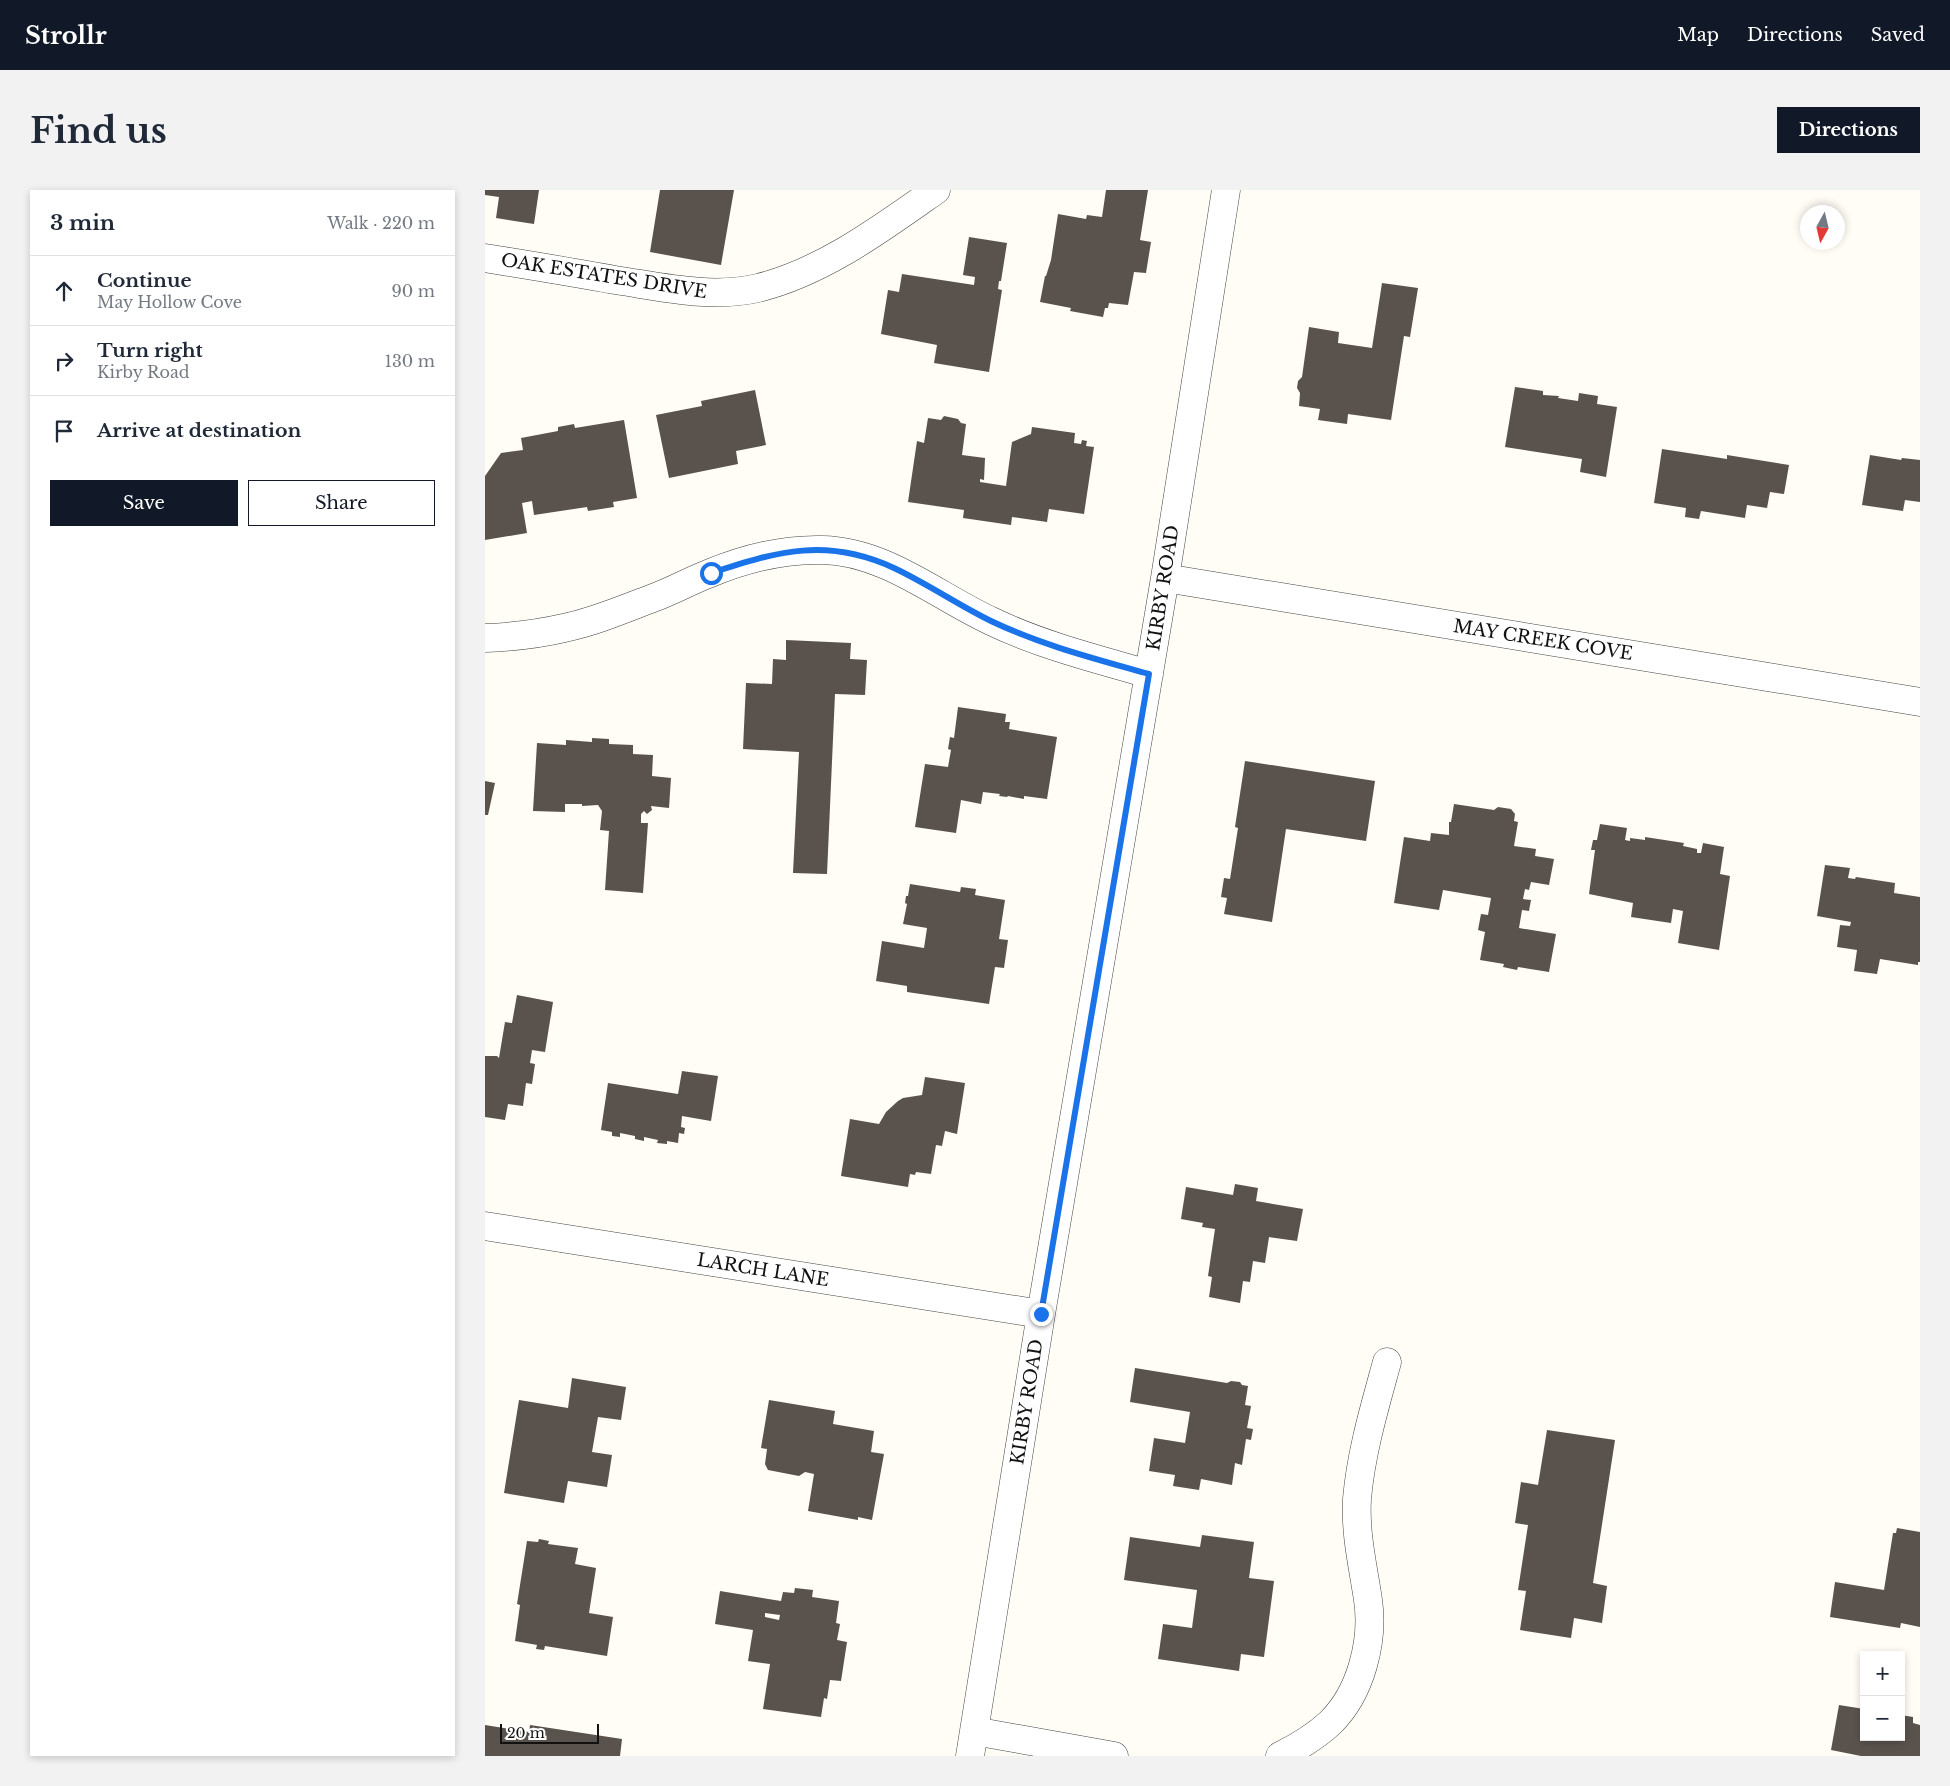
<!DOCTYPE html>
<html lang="en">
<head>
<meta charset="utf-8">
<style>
	body { margin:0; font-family:"Libre Baskerville",serif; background:#f2f2f3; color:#1f2937 }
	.controls { position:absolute; right:15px; bottom:15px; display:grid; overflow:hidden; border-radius:0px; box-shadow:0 2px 8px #0003 }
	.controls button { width:45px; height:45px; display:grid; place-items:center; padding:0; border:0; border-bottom:1px solid #e0e1e3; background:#fff; color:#1f2937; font:25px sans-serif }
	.compass { position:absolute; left:1315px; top:15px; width:45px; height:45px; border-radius:50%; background:#fff; box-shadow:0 2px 8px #0003; rotate:188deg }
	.scale { position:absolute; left:15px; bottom:12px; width:99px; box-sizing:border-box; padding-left:5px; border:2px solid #111; border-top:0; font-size:14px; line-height:18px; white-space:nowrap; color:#111; -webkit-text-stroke:4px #fff; paint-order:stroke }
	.stop { position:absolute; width:15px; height:15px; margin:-11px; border:4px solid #1a73e8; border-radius:50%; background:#fff }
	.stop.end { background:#1a73e8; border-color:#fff; box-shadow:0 1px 5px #0008 }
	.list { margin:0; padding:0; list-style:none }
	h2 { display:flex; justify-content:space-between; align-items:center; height:65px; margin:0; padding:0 20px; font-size:21px }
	h2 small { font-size:16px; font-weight:400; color:#747a83 }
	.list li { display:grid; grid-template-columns:32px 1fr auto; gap:15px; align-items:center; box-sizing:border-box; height:70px; padding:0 20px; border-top:1px solid #e0e1e3 }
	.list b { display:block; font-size:19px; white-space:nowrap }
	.list p { margin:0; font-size:16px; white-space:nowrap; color:#747a83 }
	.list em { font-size:16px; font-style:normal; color:#747a83 }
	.actions { display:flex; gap:10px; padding:15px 20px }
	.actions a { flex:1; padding:11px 0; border:1px solid #111827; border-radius:0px; text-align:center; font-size:18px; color:#111827 }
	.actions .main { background:#111827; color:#fff }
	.icon { flex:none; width:28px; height:28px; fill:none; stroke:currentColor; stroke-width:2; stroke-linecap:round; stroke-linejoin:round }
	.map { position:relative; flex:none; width:1435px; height:1566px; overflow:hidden; border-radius:0px }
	header { display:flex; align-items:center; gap:30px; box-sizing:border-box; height:70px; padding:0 25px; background:#111827; color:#fff }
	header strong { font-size:24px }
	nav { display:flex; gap:28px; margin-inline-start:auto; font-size:18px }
	.intro { display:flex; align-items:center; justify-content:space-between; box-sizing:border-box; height:120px; padding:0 30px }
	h1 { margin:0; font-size:35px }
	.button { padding:12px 22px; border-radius:0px; background:#111827; color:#fff; font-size:18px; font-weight:700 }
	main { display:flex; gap:30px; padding:0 30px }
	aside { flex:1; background:#fff; border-radius:0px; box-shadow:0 2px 8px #0003 }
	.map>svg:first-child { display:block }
	.building { fill:#5a524d; fill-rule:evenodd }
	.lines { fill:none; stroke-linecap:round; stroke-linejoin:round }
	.minor-casing { stroke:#444; stroke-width:29 }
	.minor { stroke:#fff; stroke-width:28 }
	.route { stroke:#1a73e8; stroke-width:6 }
	.labels { text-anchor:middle; stroke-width:5; stroke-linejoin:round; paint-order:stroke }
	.street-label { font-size:18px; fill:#111; stroke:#fff }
</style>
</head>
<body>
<header>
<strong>Strollr</strong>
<nav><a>Map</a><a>Directions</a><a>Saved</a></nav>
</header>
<div class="intro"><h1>Find us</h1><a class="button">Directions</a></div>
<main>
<aside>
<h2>3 min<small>Walk · 220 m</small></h2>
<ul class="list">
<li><svg class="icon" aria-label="ahead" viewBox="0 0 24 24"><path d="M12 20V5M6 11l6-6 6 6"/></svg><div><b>Continue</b><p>May Hollow Cove</p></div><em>90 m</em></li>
<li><svg class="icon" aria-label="right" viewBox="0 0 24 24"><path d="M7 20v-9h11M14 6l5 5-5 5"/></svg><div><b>Turn right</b><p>Kirby Road</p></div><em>130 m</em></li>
<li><svg class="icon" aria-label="arrive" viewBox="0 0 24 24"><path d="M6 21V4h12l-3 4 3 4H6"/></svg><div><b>Arrive at destination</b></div></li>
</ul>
<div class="actions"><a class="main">Save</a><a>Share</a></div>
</aside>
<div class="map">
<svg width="1435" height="1566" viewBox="0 0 1435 1566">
	<rect width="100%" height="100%" fill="#fffdf5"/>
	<path class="building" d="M 0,0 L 54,0 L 49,34 L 11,28 L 14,7 L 0,5 Z
		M 175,0 L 249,0 L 236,75 L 165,62 Z
		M 621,0 L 663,0 L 655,50 L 666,52 L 661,83 L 649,82 L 643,115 L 624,113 L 623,118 L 620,118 L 618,127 L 585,121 L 586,118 L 555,112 L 560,86 L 561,86 L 566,70 L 573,24 L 601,29 L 602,25 L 617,27 Z
		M 484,47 L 522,53 L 516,91 L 514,91 L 513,99 L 517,100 L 504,182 L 449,173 L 452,155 L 396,144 L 403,100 L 414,102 L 417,84 L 489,95 L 490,87 L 478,85 Z
		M 897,93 L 933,98 L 925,147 L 919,146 L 906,230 L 863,224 L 862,234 L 833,230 L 835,219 L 814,216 L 815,203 L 812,198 L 813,191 L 817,187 L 824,137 L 854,142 L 853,153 L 887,158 Z
		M 1030,197 L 1058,201 L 1058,205 L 1074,206 L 1073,208 L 1093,211 L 1094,203 L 1113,206 L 1112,214 L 1132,217 L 1121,287 L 1095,282 L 1097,269 L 1020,257 Z
		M 270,200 L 281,255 L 251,261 L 253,274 L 184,288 L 171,225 L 217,216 L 216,211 Z
		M 459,226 L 473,229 L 476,233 L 481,234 L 477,265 L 500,268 L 499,290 L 495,289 L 495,292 L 521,296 L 527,252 L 546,244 L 547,237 L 590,243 L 589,253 L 596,254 L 597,250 L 602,251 L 601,256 L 609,257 L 599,324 L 564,319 L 562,332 L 527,327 L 526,335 L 478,328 L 479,320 L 423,312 L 432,251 L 439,253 L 443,228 L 456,230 Z
		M 139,230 L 152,308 L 128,312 L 129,317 L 103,321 L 102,317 L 49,325 L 47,311 L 37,313 L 42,343 L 0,350 L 0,286 L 16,263 L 38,260 L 36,248 L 73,241 L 73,237 L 89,234 L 90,238 Z
		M 1177,259 L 1242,269 L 1242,265 L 1304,275 L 1299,304 L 1285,302 L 1282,318 L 1262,315 L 1260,328 L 1216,321 L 1214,329 L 1200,327 L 1201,318 L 1169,313 Z
		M 1385,265 L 1416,270 L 1417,268 L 1435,270 L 1435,312 L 1420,310 L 1418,321 L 1377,315 Z
		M 301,450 L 366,453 L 365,469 L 382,470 L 380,505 L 350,504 L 342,684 L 308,683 L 314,562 L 258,559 L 261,493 L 287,494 L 288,469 L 301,470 Z
		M 473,517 L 521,524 L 520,532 L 525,532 L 524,539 L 572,547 L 562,609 L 539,606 L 539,609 L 523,606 L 522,607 L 514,606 L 515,604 L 498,602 L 496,614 L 476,610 L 471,643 L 430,637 L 440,574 L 463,577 L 466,560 L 463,559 L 465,547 L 469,548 Z
		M 107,548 L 124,549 L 124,554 L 148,555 L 148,564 L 168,565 L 167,586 L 186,588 L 184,618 L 166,616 L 167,620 L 162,624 L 159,621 L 156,624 L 156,633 L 163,633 L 158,703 L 120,700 L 124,641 L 115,640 L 117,621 L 113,615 L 97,616 L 97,614 L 80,614 L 80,622 L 48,621 L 52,553 L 81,555 L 81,550 L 107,552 Z
		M 760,571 L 890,591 L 881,651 L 801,639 L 787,732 L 739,724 L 742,708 L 736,707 L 739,688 L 745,689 L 753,638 L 750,637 Z
		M 0,591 L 10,593 L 3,625 L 0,625 Z
		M 969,614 L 1009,620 L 1013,617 L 1026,619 L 1030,624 L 1029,631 L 1033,632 L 1029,656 L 1051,659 L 1050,666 L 1069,669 L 1064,695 L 1046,692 L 1044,700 L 1040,699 L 1038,709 L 1046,710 L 1044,721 L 1037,720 L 1034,738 L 1071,744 L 1064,782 L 1033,777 L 1032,780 L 1018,777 L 1019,774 L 995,770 L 1000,742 L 993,740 L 996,724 L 1003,725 L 1006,708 L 958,700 L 954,720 L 909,713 L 919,647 L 945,651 L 946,643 L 964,645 L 964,632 L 966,632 Z
		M 1115,634 L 1142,638 L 1140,650 L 1145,651 L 1145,648 L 1160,650 L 1160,647 L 1199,653 L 1198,656 L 1212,659 L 1212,663 L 1216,663 L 1218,653 L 1239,657 L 1235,684 L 1245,686 L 1234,760 L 1193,753 L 1198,721 L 1188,719 L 1186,733 L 1146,727 L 1148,713 L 1104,704 L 1110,660 L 1106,660 L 1108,650 L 1112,650 Z
		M 1340,675 L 1365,678 L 1363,688 L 1370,689 L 1371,687 L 1410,693 L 1409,703 L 1435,707 L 1435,772 L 1433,772 L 1433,775 L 1395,769 L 1392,784 L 1369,781 L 1372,760 L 1352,757 L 1355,735 L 1365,736 L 1366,732 L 1332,726 Z
		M 425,694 L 475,702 L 476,697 L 491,699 L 490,705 L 520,710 L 514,749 L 523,750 L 519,778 L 510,777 L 504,814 L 422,802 L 422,796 L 391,791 L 397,751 L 439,758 L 442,738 L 418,734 L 422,714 L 420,713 L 421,706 L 423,706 Z
		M 32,805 L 68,812 L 60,862 L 47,860 L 45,873 L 50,874 L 47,894 L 41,893 L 38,916 L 23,914 L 20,930 L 0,927 L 0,866 L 12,866 L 14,868 L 20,832 L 27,833 Z
		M 197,881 L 233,886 L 226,931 L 197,926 L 196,937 L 200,938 L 199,944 L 194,943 L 193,953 L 182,951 L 182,954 L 172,953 L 173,950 L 159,947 L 159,951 L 150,949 L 150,946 L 135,943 L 135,947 L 127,946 L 127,942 L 116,940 L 123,893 L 193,904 Z
		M 440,887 L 480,893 L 472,944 L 460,941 L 457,956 L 451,955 L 446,984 L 431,982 L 430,985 L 425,984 L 423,997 L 356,986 L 365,929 L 394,934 L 401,922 L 413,911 L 418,908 L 437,905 Z
		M 750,994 L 773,998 L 771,1011 L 818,1019 L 812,1051 L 784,1047 L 780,1073 L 768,1071 L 765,1092 L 758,1091 L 755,1113 L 724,1107 L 727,1087 L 723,1086 L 730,1039 L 717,1037 L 718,1033 L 696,1029 L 701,997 L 748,1005 Z
		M 650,1178 L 742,1193 L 746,1191 L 755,1192 L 757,1195 L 763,1196 L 760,1215 L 766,1216 L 762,1238 L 768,1239 L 766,1250 L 761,1249 L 757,1275 L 750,1273 L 747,1295 L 716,1289 L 714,1300 L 688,1296 L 690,1285 L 664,1281 L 669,1248 L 700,1253 L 705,1222 L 645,1212 Z
		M 87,1188 L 141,1197 L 136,1230 L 113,1227 L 107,1262 L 127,1265 L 122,1297 L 83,1291 L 79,1313 L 19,1303 L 34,1210 L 83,1218 Z
		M 284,1210 L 350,1221 L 348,1234 L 389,1241 L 386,1262 L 399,1264 L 387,1330 L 373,1327 L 373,1330 L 323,1321 L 329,1284 L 320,1282 L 314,1286 L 283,1280 L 280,1274 L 282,1259 L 276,1258 Z
		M 1062,1240 L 1130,1250 L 1108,1393 L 1122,1396 L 1117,1433 L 1089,1428 L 1086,1448 L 1035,1440 L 1041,1401 L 1033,1400 L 1043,1335 L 1030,1333 L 1036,1292 L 1053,1295 Z
		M 1412,1338 L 1435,1342 L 1435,1437 L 1416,1433 L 1415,1438 L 1345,1427 L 1350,1392 L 1399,1400 L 1408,1343 L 1411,1343 Z
		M 717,1345 L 769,1352 L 764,1388 L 789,1391 L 779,1467 L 756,1464 L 754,1481 L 673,1469 L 678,1434 L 707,1438 L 712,1400 L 639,1390 L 645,1347 L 715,1357 Z
		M 54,1349 L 64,1351 L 63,1354 L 93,1358 L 90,1374 L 111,1378 L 104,1423 L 128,1427 L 122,1466 L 60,1456 L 59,1460 L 51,1459 L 52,1455 L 30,1451 L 35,1415 L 32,1414 L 42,1351 L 53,1352 Z
		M 310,1398 L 328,1400 L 327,1407 L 354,1411 L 351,1433 L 355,1434 L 352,1450 L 362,1452 L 356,1491 L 345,1490 L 342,1509 L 339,1508 L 336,1527 L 278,1519 L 285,1474 L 263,1471 L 268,1440 L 230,1434 L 235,1401 L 296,1411 L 298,1402 L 309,1403 ZM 280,1423 L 295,1425 L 294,1430 L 280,1427 Z
		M 1354,1515 L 1379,1519 L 1379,1547 L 1416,1547 L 1416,1525 L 1428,1527 L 1428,1533 L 1435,1535 L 1435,1566 L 1376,1566 L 1346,1560 Z
		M 0,1535 L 44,1542 L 45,1535 L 137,1549 L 135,1566 L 0,1566 Z"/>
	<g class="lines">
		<defs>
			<path id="minor" d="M 0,68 C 43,75 87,82 130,90 C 177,97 226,109 273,98 C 338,82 397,38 451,0
				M 680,388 L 1435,512
				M 0,448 C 27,447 53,444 79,438 C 109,432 139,419 168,408 C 187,401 205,391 223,384 C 259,369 299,359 337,360 C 400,361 452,406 506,431 C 556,455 611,469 664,484
				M 0,1036 L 556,1124
				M 489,1541 L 629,1566
				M 485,1566 L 556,1124 L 680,388 L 741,0
				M 795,1566 C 813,1557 830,1547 845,1533 C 876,1503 889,1451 883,1410 C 878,1376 870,1344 872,1309 C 876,1262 890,1216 902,1172"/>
		</defs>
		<use href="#minor" class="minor-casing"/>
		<use href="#minor" class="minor"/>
	</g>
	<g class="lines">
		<path class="route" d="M 226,383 C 293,361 342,347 409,378 C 443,394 473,415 506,431 C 556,455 611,469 664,484 L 556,1124"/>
	</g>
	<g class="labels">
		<g class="street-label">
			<text transform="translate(119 86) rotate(9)" y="6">OAK ESTATES DRIVE</text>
			<text transform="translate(678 398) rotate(-81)" y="6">KIRBY ROAD</text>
			<text transform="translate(1058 450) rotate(9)" y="6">MAY CREEK COVE</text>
			<text transform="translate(278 1080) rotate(9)" y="6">LARCH LANE</text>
			<text transform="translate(542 1212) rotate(-81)" y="6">KIRBY ROAD</text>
		</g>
	</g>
</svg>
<div class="controls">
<button>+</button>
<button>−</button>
</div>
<svg class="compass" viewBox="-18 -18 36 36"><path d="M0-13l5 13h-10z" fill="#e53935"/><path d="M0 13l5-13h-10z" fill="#747a83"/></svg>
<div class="scale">20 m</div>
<div class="stop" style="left:226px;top:383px"></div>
<div class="stop end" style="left:556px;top:1124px"></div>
</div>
</main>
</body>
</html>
